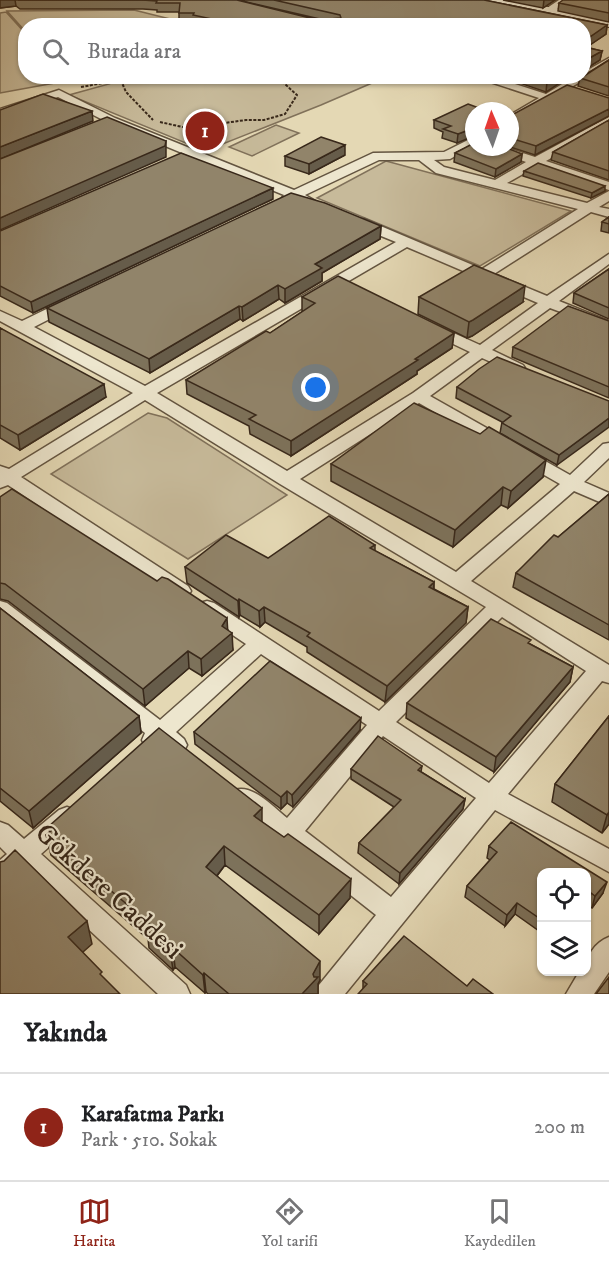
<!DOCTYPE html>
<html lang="tr">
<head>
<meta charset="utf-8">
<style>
	body { margin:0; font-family:"IM FELL DW Pica",serif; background:#f2f2f2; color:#202124 }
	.controls { position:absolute; right:18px; bottom:18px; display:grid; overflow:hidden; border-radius:12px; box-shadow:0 2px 4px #0004 }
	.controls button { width:54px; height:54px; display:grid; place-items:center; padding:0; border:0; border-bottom:2px solid #e0e0e0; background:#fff; color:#202124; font:30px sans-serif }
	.compass { position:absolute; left:465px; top:102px; width:54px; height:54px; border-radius:50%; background:#fff; box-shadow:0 2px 4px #0004; rotate:358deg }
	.you { position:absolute; left:316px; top:388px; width:21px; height:21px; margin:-15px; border:4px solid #fff; border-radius:50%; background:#1a73e8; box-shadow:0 0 0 9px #1a73e833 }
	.badge { display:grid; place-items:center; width:39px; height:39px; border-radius:50%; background:#8f2418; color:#fff; font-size:20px; font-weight:700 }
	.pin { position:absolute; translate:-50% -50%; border:3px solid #fff; box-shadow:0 2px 6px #0006 }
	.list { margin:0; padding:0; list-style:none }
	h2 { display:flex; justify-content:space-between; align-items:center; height:78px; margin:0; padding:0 24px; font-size:26px }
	h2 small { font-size:20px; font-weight:400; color:#757577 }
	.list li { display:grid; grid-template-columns:39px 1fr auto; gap:18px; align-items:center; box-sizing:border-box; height:108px; padding:0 24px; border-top:2px solid #e0e0e0 }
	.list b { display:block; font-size:22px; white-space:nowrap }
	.list p { margin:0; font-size:20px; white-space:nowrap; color:#757577 }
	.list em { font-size:20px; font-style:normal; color:#757577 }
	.icon { flex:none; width:33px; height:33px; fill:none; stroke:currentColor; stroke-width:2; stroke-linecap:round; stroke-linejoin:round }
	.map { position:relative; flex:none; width:609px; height:994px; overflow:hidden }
	.search { position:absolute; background:#fff; box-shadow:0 2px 4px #0004; left:18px; right:18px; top:18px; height:66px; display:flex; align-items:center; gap:15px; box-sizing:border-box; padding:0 21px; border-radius:24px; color:#757577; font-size:22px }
	.sheet { height:186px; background:#fff }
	nav { display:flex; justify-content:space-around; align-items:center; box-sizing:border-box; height:84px; border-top:2px solid #e0e0e0; background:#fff; font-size:16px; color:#757577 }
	nav a { display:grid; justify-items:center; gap:3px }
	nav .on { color:#8f2418 }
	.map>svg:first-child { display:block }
	.green { fill:#c7ba9a; stroke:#80715a; stroke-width:1.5 }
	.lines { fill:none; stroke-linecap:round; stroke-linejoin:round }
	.street-casing { stroke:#635440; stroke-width:3 }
	.secondary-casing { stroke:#38281a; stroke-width:2 }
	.path { stroke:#38281a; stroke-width:2; stroke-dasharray:3 1.5; stroke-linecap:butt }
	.street { fill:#ede6ce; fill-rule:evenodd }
	.secondary { fill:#ede6ce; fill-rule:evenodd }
	.wall { fill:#7d725b; stroke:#38281a; stroke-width:1.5 }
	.shaded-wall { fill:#665c4a; stroke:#38281a; stroke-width:1.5 }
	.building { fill:#91846a; stroke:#38281a; stroke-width:1.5 }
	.labels { text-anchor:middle; stroke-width:4.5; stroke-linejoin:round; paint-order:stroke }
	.near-street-label { font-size:28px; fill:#38281a; stroke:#ede6ce }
</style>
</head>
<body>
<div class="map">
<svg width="609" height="994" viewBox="0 0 609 994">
	<rect width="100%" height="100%" fill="#e4d8b4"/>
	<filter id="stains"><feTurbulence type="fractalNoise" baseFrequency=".00333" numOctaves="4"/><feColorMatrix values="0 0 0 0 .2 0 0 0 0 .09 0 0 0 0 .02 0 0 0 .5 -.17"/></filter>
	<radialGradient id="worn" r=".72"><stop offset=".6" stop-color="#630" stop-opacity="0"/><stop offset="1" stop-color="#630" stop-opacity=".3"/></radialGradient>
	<path class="green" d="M 134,10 L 194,25 L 26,26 L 25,31 L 7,11 Z
		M 6,12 L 25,33 L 26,76 L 67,77 L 71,80 L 0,93 L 0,13 Z
		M 101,77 L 386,77 L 321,105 L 205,151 L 69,95 L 109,84 Z
		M 276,125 L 299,133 L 252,156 L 229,147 Z
		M 386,161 L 571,211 L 480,266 L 317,198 Z
		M 148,413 L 167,418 L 287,495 L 188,559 L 51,474 Z"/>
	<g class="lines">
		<defs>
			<path id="street" d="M 559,0 L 570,0 L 550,14 L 544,14 L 544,10 Z
				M 609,58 L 609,65 L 510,123 L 510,115 L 539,98 L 472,76 L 490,76 L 546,94 L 575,76 L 584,76 L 584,72 Z
				M 59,90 L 115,118 L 294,190 L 373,153 L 444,152 L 474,137 L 474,146 L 450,159 L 434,160 L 444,167 L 495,180 L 526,162 L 486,147 L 504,147 L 535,157 L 609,117 L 609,125 L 546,161 L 609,182 L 609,190 L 537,166 L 507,183 L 587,203 L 609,191 L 609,201 L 599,207 L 609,209 L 609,217 L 591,212 L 494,274 L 547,296 L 609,254 L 609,264 L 559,301 L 609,321 L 609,330 L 550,308 L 492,350 L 523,365 L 525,368 L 523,371 L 511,371 L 482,358 L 430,396 L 570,475 L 603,444 L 609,443 L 609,458 L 584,482 L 609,493 L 609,506 L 574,491 L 471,581 L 609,665 L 609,683 L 602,681 L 508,794 L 609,849 L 609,872 L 495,810 L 345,994 L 315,994 L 319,985 L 376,915 L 235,804 L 231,797 L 235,790 C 253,784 273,807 287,818 L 367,725 L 261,654 L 176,732 L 184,739 L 187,745 L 184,751 L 176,754 L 161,746 L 153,749 L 145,746 L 142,740 L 145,733 L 0,619 L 0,601 L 7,603 L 160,720 L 246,644 L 200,613 L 197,608 L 200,603 L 207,601 L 214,603 L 379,711 L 486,607 L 280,484 L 145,400 L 21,477 L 188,586 L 191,591 L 188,596 L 181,598 L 174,596 L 8,485 L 0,488 L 0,466 L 9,469 L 133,393 L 0,321 L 0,311 L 22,321 L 63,301 L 73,301 L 75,304 L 73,307 L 34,327 L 145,386 L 396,242 L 354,225 L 352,222 L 354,219 L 364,219 L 482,269 L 578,209 L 436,173 L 419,160 L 379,160 L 305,195 L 317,202 L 311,206 L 294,200 L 284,201 L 282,198 L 284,195 L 107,122 L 58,97 L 0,116 L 0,109 ZM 407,247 L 538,303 L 480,345 L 436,325 L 426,325 L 423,328 L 426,331 L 470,352 L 413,393 L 287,471 L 157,393 ZM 419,403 L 560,484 L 456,572 L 300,479 ZM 502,617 L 586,671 L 489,783 L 396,722 ZM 383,736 L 476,798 L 391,897 L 305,831 Z
				M 67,807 L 75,810 L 79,817 L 75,824 L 41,854 L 186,985 L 190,994 L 158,994 L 24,869 L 9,883 L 0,886 L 0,860 L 7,854 L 0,847 L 0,822 L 8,825 L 24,839 L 59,810 Z
				M 609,937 L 609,972 L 594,994 L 566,994 L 579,972 L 586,972 C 586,956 594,943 609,937 Z"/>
			<path id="secondary" d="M 486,0 L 513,0 L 609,19 L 609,27 L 493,4 Z"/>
		</defs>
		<use href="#street" class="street-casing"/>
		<use href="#secondary" class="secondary-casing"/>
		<path class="path" d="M 85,26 L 150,19 L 181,26
			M 119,76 L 126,92 L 153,120
			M 81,87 L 142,76
			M 160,122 L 187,128 L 246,120 L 264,120 L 285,114 L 297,95 L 276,76"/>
		<use href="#street" class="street"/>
		<use href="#secondary" class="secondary"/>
	</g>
	<path class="wall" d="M 0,0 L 237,0 L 318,20 L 320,19 L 238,0 L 484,0 L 607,25 L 606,34 L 586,47 L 602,51 L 600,60 L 584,70 L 584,26 L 202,26 L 194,24 L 194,21 L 179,21 L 179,12 L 157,12 L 157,10 L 143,9 L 20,9 L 16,6 L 0,8 Z
		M 503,0 L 555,0 L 543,8 Z
		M 609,0 L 609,22 L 558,11 L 559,3 Z
		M 609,60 L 609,96 L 578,86 L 580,78 Z
		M 499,76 L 570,76 L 546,92 Z
		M 609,98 L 609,116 L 535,155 L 510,147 L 510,116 Z
		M 487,111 L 457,143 L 442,138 L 443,132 L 434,128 L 434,120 Z
		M 609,120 L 609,180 L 551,160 L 553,152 Z
		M 474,140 L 474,147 L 522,154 L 521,162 L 495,177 L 454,162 L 455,153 L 474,144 Z
		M 345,155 L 309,174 L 285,166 L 285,156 Z
		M 524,171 L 605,191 L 591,198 L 523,176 Z
		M 273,199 L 33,313 L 0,296 L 0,231 Z
		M 609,217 L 609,233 L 601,231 L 602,222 Z
		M 381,226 L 380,239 L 322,273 L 322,281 L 285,303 L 279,299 L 243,321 L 240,319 L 150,373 L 49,322 L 47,308 Z
		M 609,269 L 609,319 L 573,303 L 574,293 Z
		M 302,297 L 454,333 L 452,348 L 417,371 L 417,374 L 291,456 L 250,434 L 249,426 L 187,394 L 186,380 L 270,333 L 303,311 L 302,311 Z
		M 419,297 L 523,302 L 472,336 L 467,338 L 418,314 Z
		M 609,321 L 609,398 L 512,357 L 513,347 Z
		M 0,328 L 106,397 L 20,450 L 0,438 Z
		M 457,387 L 609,401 L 557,465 L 500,433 L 502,422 L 456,398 Z
		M 331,464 L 543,477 L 508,508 L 501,505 L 453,547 L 331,481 Z
		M 609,494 L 609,640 L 513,587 L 516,573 Z
		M 0,497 L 228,630 L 233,650 L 202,676 L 189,668 L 145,706 L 8,601 L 0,599 Z
		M 375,545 L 375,551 L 434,582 L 434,589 L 468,607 L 466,623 L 385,702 L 307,652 L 307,647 L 265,622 L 260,627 L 240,615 L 239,617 L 187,583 L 185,567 L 268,558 Z
		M 0,608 L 139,716 L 141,733 L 33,828 L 0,801 Z
		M 530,644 L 573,667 L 570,682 L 494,772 L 406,718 L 407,703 Z
		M 609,716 L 609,824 L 602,833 L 552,802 L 555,784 Z
		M 360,730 L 293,807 L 287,803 L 281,809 L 195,744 L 194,732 Z
		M 422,766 L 421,772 L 465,799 L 463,809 L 399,884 L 358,853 L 359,843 L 394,807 L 351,779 L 351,769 Z
		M 262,822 L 350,898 L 319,934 L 225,865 L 217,876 L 320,980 L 318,984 L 318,994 L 208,994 L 206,992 L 205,993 L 175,967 L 173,970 L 149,948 L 148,939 L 51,855 L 46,835 L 50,833 L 48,827 Z
		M 489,846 L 603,893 L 592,908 L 542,873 L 542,933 L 515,914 L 505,926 L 465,897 L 467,886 L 490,860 L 487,858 Z
		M 363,981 L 467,986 L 493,994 L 363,989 Z"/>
	<path class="shaded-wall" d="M 0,0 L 15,0 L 16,6 L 0,8 Z
		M 544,0 L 555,0 L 543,8 Z
		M 607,25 L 606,34 L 584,49 L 584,41 Z
		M 602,51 L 600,60 L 584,70 L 584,61 Z
		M 556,76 L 570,76 L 546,92 L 547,82 Z
		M 609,109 L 609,116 L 535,155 L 536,146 Z
		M 92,111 L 93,121 L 0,159 L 0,147 Z
		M 474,128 L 474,136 L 457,143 L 458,134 Z
		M 166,141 L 166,157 L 0,230 L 0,218 Z
		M 345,145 L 345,155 L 309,174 L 309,164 Z
		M 522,154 L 521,162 L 495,177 L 496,169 Z
		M 605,186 L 605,191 L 591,198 L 592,193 Z
		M 273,188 L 273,199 L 33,313 L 31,302 Z
		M 381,226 L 380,239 L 322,273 L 322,281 L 285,303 L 285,289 L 315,264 Z
		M 278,285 L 279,299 L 243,321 L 242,307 Z
		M 525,286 L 523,302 L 472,336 L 467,338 L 469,322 Z
		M 239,306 L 240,319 L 150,373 L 149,359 Z
		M 454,333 L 452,348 L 417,371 L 417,374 L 291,456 L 291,441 Z
		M 104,384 L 106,397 L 20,450 L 18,435 Z
		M 609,418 L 609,427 L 557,465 L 559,455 Z
		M 546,460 L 543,477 L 508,508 L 511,491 Z
		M 503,487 L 501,505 L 453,547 L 455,530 Z
		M 434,582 L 433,598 L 429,587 Z
		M 239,599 L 240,615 L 239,617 L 238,601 Z
		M 264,607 L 265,622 L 260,627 L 259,611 Z
		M 468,607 L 466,623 L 385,702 L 387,686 Z
		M 227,618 L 228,635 L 232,633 L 233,650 L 202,676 L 201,659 Z
		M 188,651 L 189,668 L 145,706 L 143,689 Z
		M 573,667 L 570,682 L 494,772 L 496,757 Z
		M 139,716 L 141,733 L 33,828 L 29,811 Z
		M 361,718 L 360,730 L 293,807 L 292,795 Z
		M 287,791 L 287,803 L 281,809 L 281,797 Z
		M 465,799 L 463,809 L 399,884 L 400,873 Z
		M 262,808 L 262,828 L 254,816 Z
		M 609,812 L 609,824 L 602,833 L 607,815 Z
		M 224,846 L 225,865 L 208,887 L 206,867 Z
		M 351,879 L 350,898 L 319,934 L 319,915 Z
		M 607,882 L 603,893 L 592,908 L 595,896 Z
		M 591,893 L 588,905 L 586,906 L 586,899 Z
		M 517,903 L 515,914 L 505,926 L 507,915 Z
		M 87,921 L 92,944 L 74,960 L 68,937 Z
		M 173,948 L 175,967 L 173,970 L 170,950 Z
		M 320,961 L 320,980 L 318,984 L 318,994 L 302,994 Z
		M 204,973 L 206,992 L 205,993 L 203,975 Z"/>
	<path class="building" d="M 18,0 L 237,0 L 318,20 L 341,18 L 340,15 L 274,0 L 484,0 L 607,25 L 584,41 L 584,26 L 244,26 L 193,15 L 194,13 L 179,13 L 180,3 L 156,3 L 157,1 L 142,0 Z
		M 563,0 L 609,0 L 609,13 L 559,3 Z
		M 584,47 L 602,51 L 584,61 L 584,63 Z
		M 609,60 L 609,87 L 580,78 L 584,76 Z
		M 529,76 L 556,76 L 547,82 Z
		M 567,85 L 609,98 L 609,109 L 536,146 L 510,138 L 510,116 Z
		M 43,94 L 92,111 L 0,147 L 0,110 Z
		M 468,104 L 487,111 L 474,111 L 474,128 L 458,134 L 443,129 L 451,126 L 434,120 Z
		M 107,117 L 166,141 L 165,146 L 0,218 L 0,159 Z
		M 609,120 L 609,171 L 553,152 Z
		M 321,137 L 345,145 L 309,164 L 285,156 Z
		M 474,143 L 474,147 L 504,147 L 522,154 L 496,169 L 455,153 Z
		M 181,153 L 273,188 L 31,302 L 0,286 L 0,231 Z
		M 538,163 L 605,186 L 592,193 L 524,171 Z
		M 291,193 L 325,203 L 381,226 L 315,264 L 322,268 L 285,289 L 278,285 L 242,307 L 239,306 L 149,359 L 47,308 Z
		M 609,217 L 609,224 L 602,222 Z
		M 474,265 L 525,286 L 473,320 L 469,322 L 419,297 Z
		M 609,269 L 609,308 L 574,293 Z
		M 338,276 L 454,333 L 415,359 L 418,360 L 291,441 L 249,419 L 256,415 L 186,380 L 266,331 L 270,333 L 315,303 L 302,297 Z
		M 568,306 L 609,321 L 609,387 L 513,347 Z
		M 0,328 L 104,384 L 18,435 L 0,425 Z
		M 497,357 L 609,401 L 609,418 L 559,455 L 502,423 L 511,416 L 457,387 L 479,369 Z
		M 414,403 L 480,434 L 489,427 L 546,460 L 511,491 L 503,487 L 455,530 L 331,464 Z
		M 12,489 L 157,581 L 162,577 L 168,579 L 227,618 L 222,626 L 232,633 L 201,659 L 188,651 L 143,689 L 5,584 L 0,583 L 0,497 Z
		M 609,494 L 609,625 L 516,573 L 554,535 L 558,537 Z
		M 329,516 L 375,545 L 370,548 L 434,582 L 429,587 L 468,607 L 387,686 L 307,636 L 310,633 L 264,607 L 259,611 L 239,599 L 238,601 L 185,567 L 226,535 L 268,558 Z
		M 0,608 L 139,716 L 29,811 L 0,788 Z
		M 491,619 L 531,640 L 528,643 L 573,667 L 496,757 L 407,703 Z
		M 270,661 L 361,718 L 292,795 L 287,791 L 281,797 L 194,732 Z
		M 609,716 L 609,812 L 607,815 L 555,784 Z
		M 159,728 L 262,808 L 254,816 L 284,837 L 288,834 L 351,879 L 319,915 L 224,846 L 206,867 L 320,961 L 313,974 L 314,977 L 318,977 L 302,994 L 229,994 L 204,973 L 203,975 L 173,948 L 170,950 L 146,929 L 151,925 L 46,835 L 52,830 L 48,827 Z
		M 378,736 L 422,766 L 418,770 L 465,799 L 400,873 L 359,843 L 401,800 L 351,769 Z
		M 511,822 L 607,882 L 595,896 L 591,893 L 586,899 L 586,873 L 542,873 L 542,920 L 517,903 L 507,915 L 467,886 L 497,852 L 489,846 Z
		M 15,850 L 87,921 L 68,937 L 102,972 L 100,974 L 120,994 L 0,994 L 0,862 L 4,861 Z
		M 404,936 L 467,986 L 473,979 L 493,994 L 358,994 L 367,984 L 363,981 Z
		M 609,977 L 609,994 L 596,994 Z"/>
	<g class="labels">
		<g class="near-street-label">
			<text transform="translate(110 890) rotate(42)" y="10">Gökdere Caddesi</text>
		</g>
	</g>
	<rect width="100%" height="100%" filter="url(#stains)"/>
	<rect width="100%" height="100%" fill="url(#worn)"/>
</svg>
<div class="controls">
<button><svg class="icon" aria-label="locate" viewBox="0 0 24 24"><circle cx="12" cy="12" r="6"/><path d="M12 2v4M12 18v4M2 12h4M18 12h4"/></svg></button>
<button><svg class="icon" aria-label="layers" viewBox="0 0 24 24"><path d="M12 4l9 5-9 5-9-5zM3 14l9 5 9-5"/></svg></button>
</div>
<svg class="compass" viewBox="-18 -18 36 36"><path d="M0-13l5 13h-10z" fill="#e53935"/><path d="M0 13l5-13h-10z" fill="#757577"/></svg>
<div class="you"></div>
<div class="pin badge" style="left:205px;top:131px">1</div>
<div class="search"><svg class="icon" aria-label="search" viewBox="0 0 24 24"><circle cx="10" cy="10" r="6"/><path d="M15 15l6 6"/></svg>Burada ara</div>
</div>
<section class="sheet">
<h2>Yakında<small></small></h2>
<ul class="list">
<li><span class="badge">1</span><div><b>Karafatma Parkı</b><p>Park · 510. Sokak</p></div><em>200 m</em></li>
</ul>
</section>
<nav>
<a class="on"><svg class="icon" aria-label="map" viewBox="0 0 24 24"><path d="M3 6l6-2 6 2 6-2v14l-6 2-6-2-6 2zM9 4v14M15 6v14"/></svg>Harita</a>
<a><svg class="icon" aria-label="directions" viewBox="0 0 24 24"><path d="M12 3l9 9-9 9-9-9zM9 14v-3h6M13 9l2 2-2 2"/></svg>Yol tarifi</a>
<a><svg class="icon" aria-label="saved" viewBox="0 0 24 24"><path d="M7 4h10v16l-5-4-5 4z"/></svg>Kaydedilen</a>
</nav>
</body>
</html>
